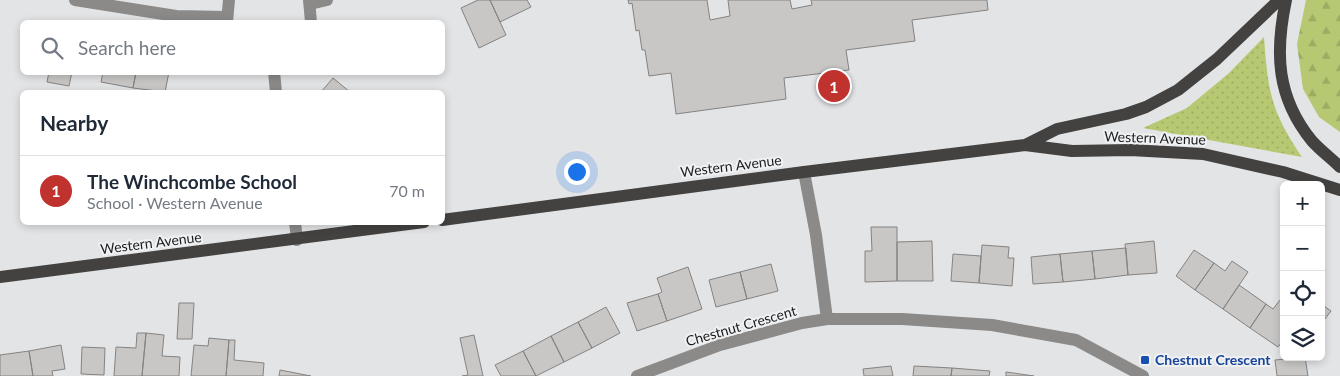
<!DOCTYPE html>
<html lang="en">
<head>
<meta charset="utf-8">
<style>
	body { margin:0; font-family:Lato,sans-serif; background:#f2f2f3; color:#1f2937 }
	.controls { position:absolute; right:15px; bottom:15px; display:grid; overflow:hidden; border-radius:8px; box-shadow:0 2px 8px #0003 }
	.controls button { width:45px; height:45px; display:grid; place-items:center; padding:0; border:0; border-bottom:1px solid #e0e1e3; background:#fff; color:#1f2937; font:25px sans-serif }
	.you { position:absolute; left:576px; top:171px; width:18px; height:18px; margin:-12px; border:4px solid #fff; border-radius:50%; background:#1a73e8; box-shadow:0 0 0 8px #1a73e833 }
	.badge { display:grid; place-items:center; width:32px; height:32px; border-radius:50%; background:#c0322d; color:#fff; font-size:16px; font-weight:700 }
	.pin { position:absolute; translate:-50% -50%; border:2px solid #fff; box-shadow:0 1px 5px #0006 }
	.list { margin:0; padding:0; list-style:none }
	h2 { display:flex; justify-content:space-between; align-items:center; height:65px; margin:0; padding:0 20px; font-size:21px }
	h2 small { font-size:16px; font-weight:400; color:#747a83 }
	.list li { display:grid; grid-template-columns:32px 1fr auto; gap:15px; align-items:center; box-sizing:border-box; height:70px; padding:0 20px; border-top:1px solid #e0e1e3 }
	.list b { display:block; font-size:19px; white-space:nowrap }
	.list p { margin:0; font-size:16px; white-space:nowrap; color:#747a83 }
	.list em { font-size:16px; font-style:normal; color:#747a83 }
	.icon { flex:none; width:28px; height:28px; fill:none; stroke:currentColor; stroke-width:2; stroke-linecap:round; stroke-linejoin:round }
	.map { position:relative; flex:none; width:1340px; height:376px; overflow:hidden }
	.search { position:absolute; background:#fff; box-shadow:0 2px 8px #0003; left:20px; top:20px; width:425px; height:55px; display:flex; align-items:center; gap:12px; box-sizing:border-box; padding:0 18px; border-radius:8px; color:#747a83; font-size:19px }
	.panel { position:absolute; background:#fff; box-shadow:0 2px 8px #0003; left:20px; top:90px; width:425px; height:135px; border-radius:8px }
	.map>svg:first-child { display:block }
	.grass { fill:url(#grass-dots) }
	.forest { fill:url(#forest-firs) }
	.building { fill:#c8c7c5; stroke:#858382 }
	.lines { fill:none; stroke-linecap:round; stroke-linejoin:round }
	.street { stroke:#8b8a89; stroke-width:12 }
	.primary { stroke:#434241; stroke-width:12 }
	.transit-dot { fill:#1a4fb4; stroke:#f0f1f3; stroke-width:2 }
	.labels { text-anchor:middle; stroke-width:4; stroke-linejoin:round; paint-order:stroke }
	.street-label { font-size:14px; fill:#1b1c1c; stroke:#f0f1f3 }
	.transit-label { font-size:14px; font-weight:bold; fill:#164399; stroke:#f0f1f3; text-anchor:start }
</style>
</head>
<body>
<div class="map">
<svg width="1340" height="376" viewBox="0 0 1340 376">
	<defs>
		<pattern id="grass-dots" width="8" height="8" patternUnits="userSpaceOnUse" patternTransform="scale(1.25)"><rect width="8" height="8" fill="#b6c972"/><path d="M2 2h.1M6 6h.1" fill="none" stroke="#9cac62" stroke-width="1.8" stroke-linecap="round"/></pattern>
		<pattern id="forest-firs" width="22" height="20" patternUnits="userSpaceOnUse" patternTransform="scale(1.25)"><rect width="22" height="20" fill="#b6c972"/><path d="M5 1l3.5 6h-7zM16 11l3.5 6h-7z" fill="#9cac62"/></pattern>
	</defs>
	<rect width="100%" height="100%" fill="#e3e4e6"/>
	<path class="grass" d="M 1264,37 C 1268,92 1271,111 1302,157 L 1143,128 L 1187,108 L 1229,73 Z"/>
	<path class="forest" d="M 1306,0 L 1340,0 L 1340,132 L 1319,117 L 1303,89 L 1297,44 Z"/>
	<path class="building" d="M 478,0 L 490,0 L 506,35 L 479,48 L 461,8 Z
		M 490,0 L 527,0 L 531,7 L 500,22 Z
		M 628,0 L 707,0 L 710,20 L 730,16 L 728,0 L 790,0 L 792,9 L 812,5 L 811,0 L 987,0 L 988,10 L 912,20 L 915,41 L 846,50 L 849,70 L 784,78 L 786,99 L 676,114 L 671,73 L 649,76 L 645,50 L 642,50 L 639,30 L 636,31 L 632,3 L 629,4 Z
		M 49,72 L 72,72 L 69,86 L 47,82 Z
		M 103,72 L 136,72 L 133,88 L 101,82 Z
		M 136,72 L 169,72 L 165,92 L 133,88 Z
		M 333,78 L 350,92 L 321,92 Z
		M 871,227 L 897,227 L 897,281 L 865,282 L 865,251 L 872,251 Z
		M 932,241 L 933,281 L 897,281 L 897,242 Z
		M 1154,241 L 1157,273 L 1128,275 L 1125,244 Z
		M 982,245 L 1009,247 L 1008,258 L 1014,258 L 1012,286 L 979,283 Z
		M 1126,248 L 1128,275 L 1095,279 L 1092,251 Z
		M 1194,250 L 1214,263 L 1195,290 L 1176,276 Z
		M 1092,251 L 1095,279 L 1063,282 L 1060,254 Z
		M 953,254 L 981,256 L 979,283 L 951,281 Z
		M 1060,254 L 1063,282 L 1033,284 L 1031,257 Z
		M 1232,261 L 1248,272 L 1223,309 L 1195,290 L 1214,263 L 1225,271 Z
		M 771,264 L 778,291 L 747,299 L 740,272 Z
		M 688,267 L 702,309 L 667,321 L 658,294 L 662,292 L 657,278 Z
		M 740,272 L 747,299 L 716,307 L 709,280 Z
		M 1239,285 L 1266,304 L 1250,328 L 1223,309 Z
		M 658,294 L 667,321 L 637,331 L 627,303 Z
		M 1284,295 L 1284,339 L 1278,347 L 1250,328 L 1266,304 L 1273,309 Z
		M 179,303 L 194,303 L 192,339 L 177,339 Z
		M 1321,304 L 1331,311 L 1321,324 Z
		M 606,307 L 620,333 L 592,348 L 578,322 Z
		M 578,322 L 592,348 L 564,362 L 551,336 Z
		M 137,333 L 146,333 L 142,376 L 114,376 L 116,347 L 136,348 Z
		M 146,333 L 164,335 L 162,356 L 180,357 L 179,376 L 142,376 Z
		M 474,335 L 483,376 L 462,376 L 468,375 L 460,338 Z
		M 551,336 L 564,362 L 536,376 L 523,351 Z
		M 209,338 L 229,340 L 226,376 L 191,376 L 194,345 L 208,346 Z
		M 229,340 L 235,340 L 234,360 L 264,363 L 263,376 L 226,376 Z
		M 61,345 L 65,369 L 52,371 L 53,376 L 33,376 L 29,351 Z
		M 82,347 L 105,348 L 104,375 L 81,374 Z
		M 29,351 L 33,376 L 0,376 L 0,355 Z
		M 523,351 L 536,376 L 501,376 L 495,365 Z
		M 1305,357 L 1308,376 L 1277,376 L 1275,360 Z
		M 891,366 L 893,376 L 864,376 L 863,369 Z
		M 914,366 L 952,368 L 951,376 L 913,376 Z
		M 952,368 L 990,371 L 989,376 L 951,376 Z
		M 280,370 L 311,376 L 279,376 Z
		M 1006,372 L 1034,376 L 1006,376 Z"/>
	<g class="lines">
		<path class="street" d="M 75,0 L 176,16 L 226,17
			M 309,0 L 311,22
			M 310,4 L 327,0
			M 227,22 L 229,0
			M 274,72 L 276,92
			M 804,172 L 816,235 L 827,319
			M 295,222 L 297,240
			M 637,376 L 720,345 L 802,323 L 827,319 L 902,319 L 992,325 L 1076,340 L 1143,376"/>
		<path class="primary" d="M 1286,0 C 1275,52 1276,97 1312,141 C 1320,150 1331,158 1340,167
			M 1025,145 L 1057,129 L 1126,114 L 1146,107 L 1178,90 L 1217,59 L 1279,0
			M 442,220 L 804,172 L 1025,145 L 1072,151 L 1130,150 L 1203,154 L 1283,172 L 1340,190
			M 0,277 L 424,222"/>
	</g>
	<rect class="transit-dot" x="1140" y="355" width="10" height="10" rx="2.5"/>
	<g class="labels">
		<g class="street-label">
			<text transform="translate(1155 138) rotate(2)" y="5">Western Avenue</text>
			<text transform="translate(731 166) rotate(-7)" y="5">Western Avenue</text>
			<text transform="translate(151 243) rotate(-7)" y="5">Western Avenue</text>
			<text transform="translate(741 326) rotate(-16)" y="5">Chestnut Crescent</text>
		</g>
		<g class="transit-label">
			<text x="1155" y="365">Chestnut Crescent</text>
		</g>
	</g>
</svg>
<div class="controls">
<button>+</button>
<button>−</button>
<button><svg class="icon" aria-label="locate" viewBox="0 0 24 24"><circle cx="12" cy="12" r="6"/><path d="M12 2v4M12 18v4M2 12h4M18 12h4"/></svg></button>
<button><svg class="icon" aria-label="layers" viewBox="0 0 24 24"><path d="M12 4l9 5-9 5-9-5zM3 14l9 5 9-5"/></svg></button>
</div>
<div class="you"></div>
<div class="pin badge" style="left:834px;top:86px">1</div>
<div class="search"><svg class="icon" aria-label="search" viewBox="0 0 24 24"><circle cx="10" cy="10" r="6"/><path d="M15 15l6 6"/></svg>Search here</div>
<section class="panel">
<h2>Nearby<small></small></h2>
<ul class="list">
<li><span class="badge">1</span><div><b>The Winchcombe School</b><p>School · Western Avenue</p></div><em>70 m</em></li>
</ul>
</section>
</div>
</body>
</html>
